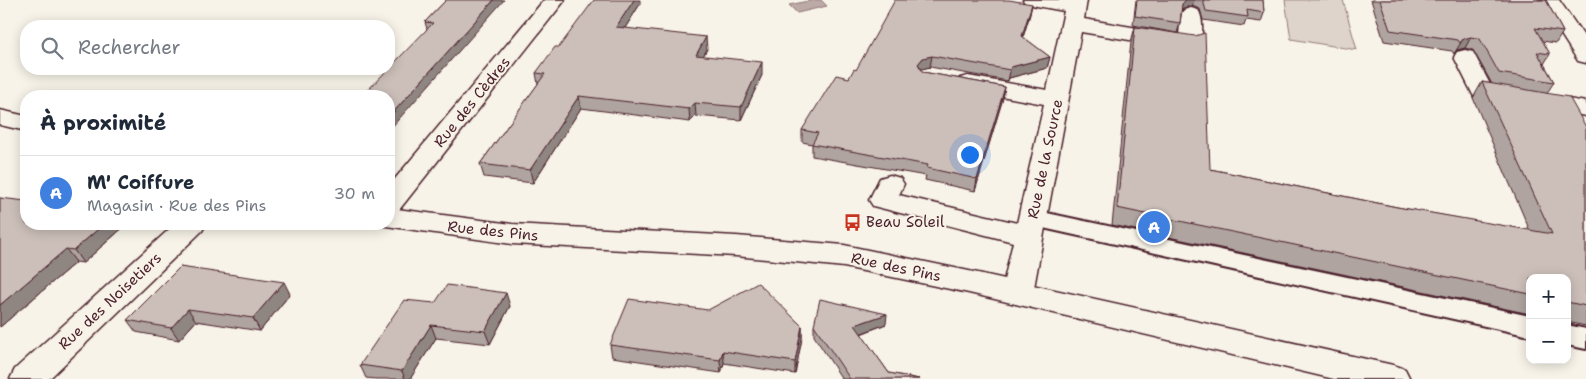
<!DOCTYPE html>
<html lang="fr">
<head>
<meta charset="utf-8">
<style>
	body { margin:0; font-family:"Shantell Sans",sans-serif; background:#f6f6f7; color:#1f2937 }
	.controls { position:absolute; right:15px; bottom:15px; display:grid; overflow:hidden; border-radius:10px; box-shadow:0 2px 12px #0003 }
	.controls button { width:45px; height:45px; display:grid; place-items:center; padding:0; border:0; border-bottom:1px solid #e0e1e3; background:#fff; color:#1f2937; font:25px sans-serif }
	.you { position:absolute; left:969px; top:154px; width:18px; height:18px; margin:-12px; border:4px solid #fff; border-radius:50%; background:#1a73e8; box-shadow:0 0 0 8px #1a73e833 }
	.badge { display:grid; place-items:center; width:32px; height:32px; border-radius:50%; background:#7c3aed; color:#fff; font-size:16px; font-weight:700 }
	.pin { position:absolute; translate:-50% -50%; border:2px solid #fff; box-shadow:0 1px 5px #0006 }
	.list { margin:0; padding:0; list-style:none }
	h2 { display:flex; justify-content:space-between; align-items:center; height:65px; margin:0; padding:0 20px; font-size:21px }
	h2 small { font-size:16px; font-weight:400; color:#747a83 }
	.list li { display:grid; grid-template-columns:32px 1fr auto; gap:15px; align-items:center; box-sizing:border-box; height:75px; padding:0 20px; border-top:1px solid #e0e1e3 }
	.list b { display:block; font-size:19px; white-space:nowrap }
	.list p { margin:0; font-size:16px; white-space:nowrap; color:#747a83 }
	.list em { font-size:16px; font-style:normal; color:#747a83 }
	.icon { flex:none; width:28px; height:28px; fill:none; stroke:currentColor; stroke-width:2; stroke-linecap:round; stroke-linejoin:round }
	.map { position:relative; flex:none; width:1586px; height:379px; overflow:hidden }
	.search { position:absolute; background:#fff; box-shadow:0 2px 12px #0003; left:20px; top:20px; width:375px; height:55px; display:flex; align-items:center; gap:12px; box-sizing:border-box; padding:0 18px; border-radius:20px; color:#747a83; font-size:19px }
	.panel { position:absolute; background:#fff; box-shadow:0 2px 12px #0003; left:20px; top:90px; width:375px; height:140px; border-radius:20px }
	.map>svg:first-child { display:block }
	.green { fill:#ded4cc; stroke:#947a7c }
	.water { fill:#bcaaa7; stroke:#8e7275 }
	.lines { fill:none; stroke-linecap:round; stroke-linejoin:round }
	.lane-casing { stroke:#4a1f2b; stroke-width:4 }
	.street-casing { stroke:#4a1f2b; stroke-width:3 }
	.secondary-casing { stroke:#4a1f2b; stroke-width:3 }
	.lane { fill:#f7f3e8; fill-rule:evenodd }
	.street { fill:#f7f3e8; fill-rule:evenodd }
	.secondary { fill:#f7f3e8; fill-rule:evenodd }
	.wall { fill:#afa49f; stroke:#4a1f2b }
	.shaded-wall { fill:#8f8682; stroke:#4a1f2b }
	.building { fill:#ccbfb9; stroke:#4a1f2b }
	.labels { text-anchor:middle; stroke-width:4; stroke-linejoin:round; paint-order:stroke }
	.street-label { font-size:15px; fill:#4a1f2b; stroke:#f7f3e8 }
	.poi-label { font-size:15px; fill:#4a1f2b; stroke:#f7f3e8; text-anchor:start }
</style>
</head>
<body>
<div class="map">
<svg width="1586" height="379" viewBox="0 0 1586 379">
	<rect width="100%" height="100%" fill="#f7f3e8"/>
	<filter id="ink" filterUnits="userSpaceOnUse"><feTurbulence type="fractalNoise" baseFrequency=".02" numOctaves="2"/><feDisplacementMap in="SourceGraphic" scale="10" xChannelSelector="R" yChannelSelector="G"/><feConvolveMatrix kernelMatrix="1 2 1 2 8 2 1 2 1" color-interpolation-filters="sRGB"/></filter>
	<g filter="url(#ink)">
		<path class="green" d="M 1285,0 L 1343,0 L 1357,50 L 1291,39 Z"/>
		<path class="water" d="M 813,0 L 821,0 L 827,6 L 797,13 L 789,5 Z"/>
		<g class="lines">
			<defs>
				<path id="lane" d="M 1033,210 L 1530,316 L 1530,336 L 1025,224 L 1021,218 L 1025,212 Z
					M 1567,325 L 1586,329 L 1586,349 L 1567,345 Z"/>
				<path id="street" d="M 544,0 L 565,0 L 399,210 L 389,213 L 389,186 Z
					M 1023,0 L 1087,0 L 1084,19 L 1179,35 L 1181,14 L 1184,10 L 1191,8 L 1198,10 C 1204,18 1203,40 1198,48 L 1190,50 L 1081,32 L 1033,293 L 1028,301 L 1017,304 L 1006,301 L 1001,293 L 1013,242 L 873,206 L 869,200 L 880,178 L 890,175 L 900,178 L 904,184 L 899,195 L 1017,223 L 1044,104 L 968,90 L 960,88 L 956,83 L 960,78 L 968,76 L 1047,90 L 1064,11 L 1026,4 Z
					M 1539,0 L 1559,0 L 1586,39 L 1586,63 L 1578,61 Z
					M 1465,50 L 1473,52 L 1491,86 L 1586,102 L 1586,116 L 1474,97 L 1454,57 L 1457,52 Z
					M 175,224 L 206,224 L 202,231 L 49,379 L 10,379 L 15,369 Z"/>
				<path id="secondary" d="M 0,110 L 26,116 L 26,131 L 0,125 Z
					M 389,208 L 512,224 L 736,236 L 844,245 L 969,271 L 1393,365 L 1405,369 L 1410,379 L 1334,379 L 969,293 L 844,267 L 736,256 L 512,244 L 379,225 L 389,224 Z"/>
			</defs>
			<use href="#lane" class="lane-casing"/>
			<use href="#street" class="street-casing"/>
			<use href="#secondary" class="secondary-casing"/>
			<use href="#lane" class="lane"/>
			<use href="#street" class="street"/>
			<use href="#secondary" class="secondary"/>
		</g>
		<path class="wall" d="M 446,0 L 390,129 L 389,129 L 389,96 L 427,29 L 425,22 Z
			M 1136,0 L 1263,0 L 1264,13 L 1261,22 L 1246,20 L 1244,26 L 1203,20 L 1200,9 L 1192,6 L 1183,8 L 1182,10 L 1180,23 L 1177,33 L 1133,25 Z
			M 1371,0 L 1546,0 L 1563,32 L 1556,43 L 1542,41 L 1550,54 L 1544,64 L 1554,82 L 1547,93 L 1586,127 L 1586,326 L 1567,322 L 1567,278 L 1530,278 L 1530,314 L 1112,225 L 1131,42 L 1135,27 L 1210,169 L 1397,207 L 1530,231 L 1473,98 L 1482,82 L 1492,84 L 1473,50 L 1465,48 L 1457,50 L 1454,54 L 1452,51 L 1384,41 Z
			M 640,4 L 625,28 L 707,49 L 703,56 L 762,75 L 741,120 L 696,116 L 690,122 L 581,108 L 533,183 L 484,177 L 480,164 L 538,84 L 536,73 L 559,47 Z
			M 1032,4 L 1030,14 L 1023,37 L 1050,57 L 1047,68 L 1009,78 L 1008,81 L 930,67 L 921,69 L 923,72 L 1005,87 L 1003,98 L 975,191 L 925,180 L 926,176 L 812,156 L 812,144 L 802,142 L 802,130 L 856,70 Z
			M 0,198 L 127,224 L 83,263 L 76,262 L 0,327 Z
			M 180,267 L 290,294 L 260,331 L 196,321 L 179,340 L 136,332 L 127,320 Z
			M 435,303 L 510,306 L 490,344 L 436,338 L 410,379 L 376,379 L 366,378 L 360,365 Z
			M 886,324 L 861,334 L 889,373 L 919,379 L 842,379 L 814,336 L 814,325 Z
			M 802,326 L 802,338 L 795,374 L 724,363 L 721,373 L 612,357 L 610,345 Z"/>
		<path class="shaded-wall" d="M 494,0 L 504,0 L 390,129 L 389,124 L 389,117 Z
			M 634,0 L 640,0 L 640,4 L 618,39 L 616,27 Z
			M 1186,0 L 1194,0 L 1192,6 L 1183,8 L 1180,13 L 1182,4 Z
			M 1032,4 L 1030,14 L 1020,47 L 1022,36 Z
			M 706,37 L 707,49 L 697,68 L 696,55 Z
			M 1471,37 L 1465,48 L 1457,50 L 1454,54 L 1463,39 Z
			M 932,56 L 930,67 L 922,69 L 918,64 L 923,58 Z
			M 1050,57 L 1047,68 L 1009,78 L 1008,81 L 1011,67 Z
			M 762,62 L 762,75 L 741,120 L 741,107 Z
			M 1005,87 L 1003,98 L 975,191 L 977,179 Z
			M 579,96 L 581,108 L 533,183 L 530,170 Z
			M 695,103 L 696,116 L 690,122 L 689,109 Z
			M 104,224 L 127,224 L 83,263 L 74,250 Z
			M 66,249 L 76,262 L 0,327 L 0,305 Z
			M 284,282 L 290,294 L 260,331 L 253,318 Z
			M 506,293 L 510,306 L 490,344 L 485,331 Z
			M 188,309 L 196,321 L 179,340 L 171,328 Z
			M 887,314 L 886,324 L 854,336 L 855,325 Z
			M 431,325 L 436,338 L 410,379 L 405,379 L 402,371 Z
			M 802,326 L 802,338 L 795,374 L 795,362 Z
			M 723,351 L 724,363 L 721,373 L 720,360 Z"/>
		<path class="building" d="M 446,0 L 494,0 L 389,117 L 389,96 L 362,96 L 433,23 L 425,22 Z
			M 594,0 L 634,0 L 616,27 L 706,37 L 696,55 L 762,62 L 741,107 L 695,103 L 689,109 L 579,96 L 530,170 L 480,164 L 545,74 L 536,73 L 555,47 L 559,47 Z
			M 895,0 L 1009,0 L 1032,4 L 1022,36 L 1050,57 L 1011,67 L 1010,70 L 932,56 L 923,58 L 918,64 L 923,72 L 1005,87 L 977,179 L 927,168 L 928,165 L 812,144 L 818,133 L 802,130 L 836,75 L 849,78 L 854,69 L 856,70 Z
			M 1137,0 L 1186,0 L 1182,4 L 1180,23 L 1135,16 Z
			M 1203,0 L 1263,0 L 1264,13 L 1247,10 L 1248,17 L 1206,11 Z
			M 1380,0 L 1546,0 L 1563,32 L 1535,28 L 1550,54 L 1537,52 L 1554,82 L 1499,73 L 1480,39 L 1471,37 L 1463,39 L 1460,43 L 1458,40 L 1390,30 Z
			M 1135,27 L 1195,36 L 1205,33 L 1210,169 L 1397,207 L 1552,234 L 1482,82 L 1569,97 L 1586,127 L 1586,306 L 1567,302 L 1567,278 L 1530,278 L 1530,294 L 1117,208 Z
			M 0,198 L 26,201 L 26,224 L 104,224 L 74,250 L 66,249 L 0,305 Z
			M 180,267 L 284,282 L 253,318 L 188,309 L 171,328 L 127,320 Z
			M 758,283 L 802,326 L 795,362 L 723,351 L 720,360 L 610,345 L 629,299 L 708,310 Z
			M 447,285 L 506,293 L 485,331 L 431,325 L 402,371 L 360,365 L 404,300 L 435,303 Z
			M 820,299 L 887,314 L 855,325 L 889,373 L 919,379 L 850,379 L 814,325 Z"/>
	</g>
	<defs>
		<symbol id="bus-bare" viewBox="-9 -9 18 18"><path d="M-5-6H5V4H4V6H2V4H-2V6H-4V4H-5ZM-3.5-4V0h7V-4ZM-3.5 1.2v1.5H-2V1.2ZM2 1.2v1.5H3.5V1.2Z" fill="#c8321e" stroke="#f7f3e8" stroke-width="2.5" paint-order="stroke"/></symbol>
	</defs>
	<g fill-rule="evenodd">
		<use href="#bus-bare" x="840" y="210" width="25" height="25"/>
	</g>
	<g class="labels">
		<g class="street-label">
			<text transform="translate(472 102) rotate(-51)" y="5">Rue des Cèdres</text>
			<text transform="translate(1045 159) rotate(-78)" y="5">Rue de la Source</text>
			<text transform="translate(493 231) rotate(6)" y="5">Rue des Pins</text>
			<text transform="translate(896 267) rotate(12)" y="5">Rue des Pins</text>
			<text transform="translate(110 301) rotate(-43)" y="5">Rue des Noisetiers</text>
		</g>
		<g class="poi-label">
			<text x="866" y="227">Beau Soleil</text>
		</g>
	</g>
</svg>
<div class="controls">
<button>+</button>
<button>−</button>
</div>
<div class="you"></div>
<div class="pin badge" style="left:1154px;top:227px;background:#3f7fe0">A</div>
<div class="search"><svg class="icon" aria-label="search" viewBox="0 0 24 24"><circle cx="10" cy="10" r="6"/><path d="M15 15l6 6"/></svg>Rechercher</div>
<section class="panel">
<h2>À proximité<small></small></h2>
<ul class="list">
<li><span class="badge" style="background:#3f7fe0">A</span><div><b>M' Coiffure</b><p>Magasin · Rue des Pins</p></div><em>30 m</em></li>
</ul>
</section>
</div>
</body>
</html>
